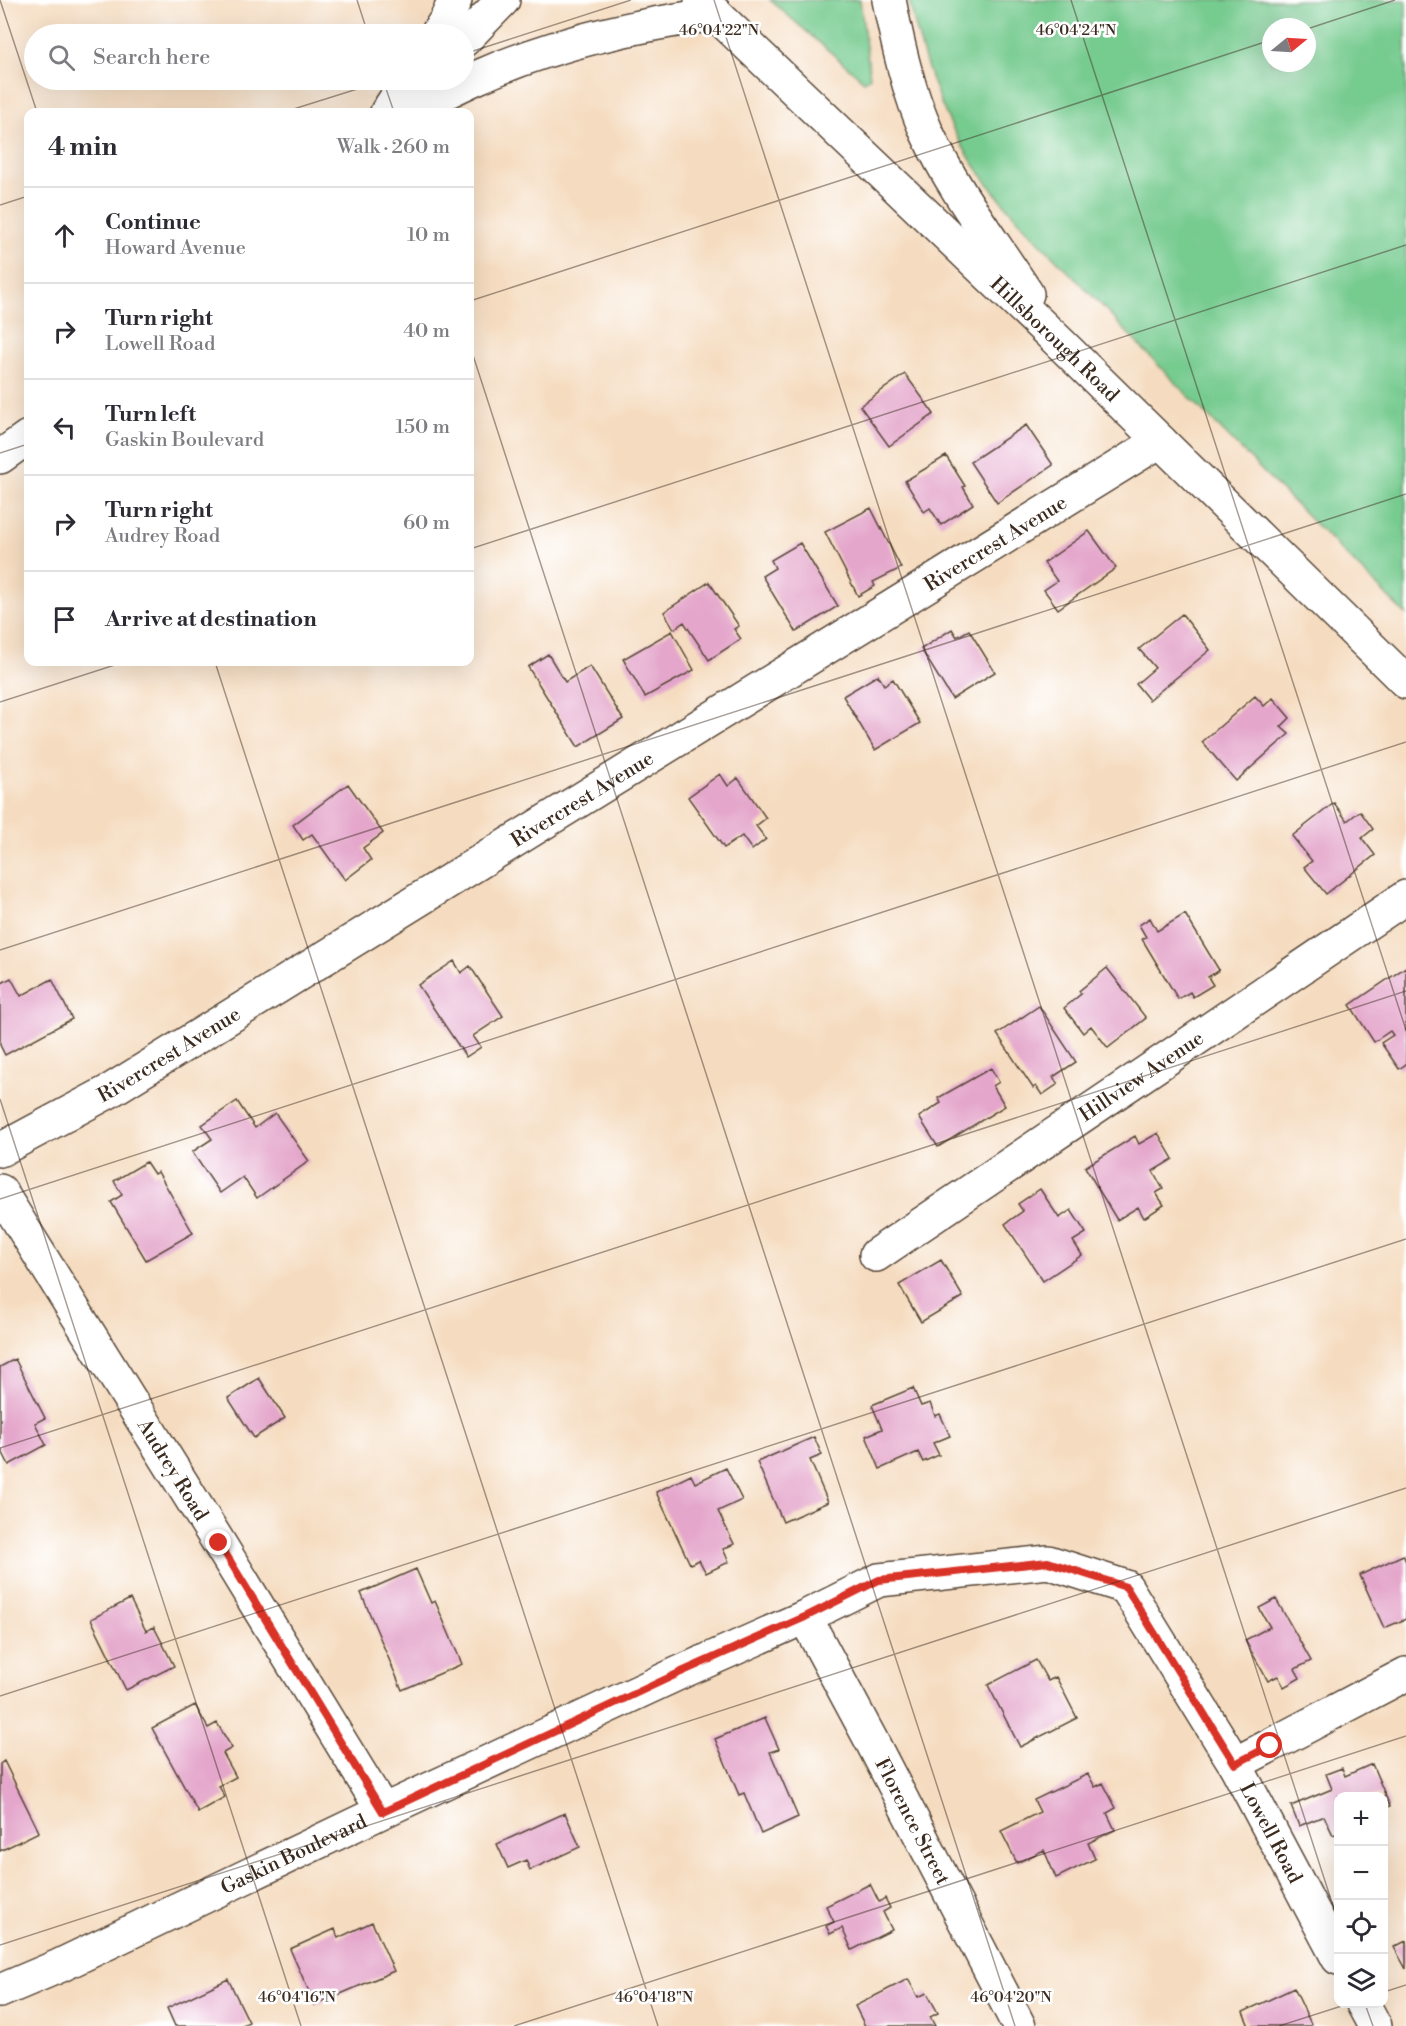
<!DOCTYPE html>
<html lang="en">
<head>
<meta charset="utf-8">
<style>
	body { margin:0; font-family:"Libre Bodoni",serif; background:#f7f7f7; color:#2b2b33 }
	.controls { position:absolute; right:18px; bottom:18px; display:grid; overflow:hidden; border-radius:12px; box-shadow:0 6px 24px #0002 }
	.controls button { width:54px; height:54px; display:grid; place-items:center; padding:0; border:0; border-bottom:2px solid #e1e1e2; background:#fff; color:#2b2b33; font:30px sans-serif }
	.compass { position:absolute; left:1262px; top:18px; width:54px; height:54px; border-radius:50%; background:#fff; box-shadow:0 6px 24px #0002; rotate:72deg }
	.stop { position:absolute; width:18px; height:18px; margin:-14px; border:4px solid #d93025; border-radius:50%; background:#fff }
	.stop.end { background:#d93025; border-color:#fff; box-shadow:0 2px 6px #0008 }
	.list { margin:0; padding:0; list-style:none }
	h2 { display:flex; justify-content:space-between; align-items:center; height:78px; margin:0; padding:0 24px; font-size:26px }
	h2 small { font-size:20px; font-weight:400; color:#7c7c81 }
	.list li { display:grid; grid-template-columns:39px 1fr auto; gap:18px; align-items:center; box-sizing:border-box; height:96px; padding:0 24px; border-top:2px solid #e1e1e2 }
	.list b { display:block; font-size:22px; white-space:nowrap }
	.list p { margin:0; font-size:20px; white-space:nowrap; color:#7c7c81 }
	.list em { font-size:20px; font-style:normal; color:#7c7c81 }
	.icon { flex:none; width:33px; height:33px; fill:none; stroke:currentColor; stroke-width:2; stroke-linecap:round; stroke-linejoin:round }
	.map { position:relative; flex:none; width:1406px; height:2026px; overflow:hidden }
	.search { position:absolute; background:#fff; box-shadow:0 6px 24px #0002; left:24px; top:24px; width:450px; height:66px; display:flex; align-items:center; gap:15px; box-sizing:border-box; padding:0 21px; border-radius:33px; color:#7c7c81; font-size:22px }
	.panel { position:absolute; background:#fff; box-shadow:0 6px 24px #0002; left:24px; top:108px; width:450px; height:558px; border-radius:12px }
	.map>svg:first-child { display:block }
	.green { fill:#76cb8f; stroke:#587a56; stroke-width:1.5; fill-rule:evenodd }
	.building { fill:#e4a6cb }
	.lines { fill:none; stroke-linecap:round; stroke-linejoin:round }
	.minor-casing { stroke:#574536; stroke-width:36 }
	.secondary-casing { stroke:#574536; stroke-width:36 }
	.primary-casing { stroke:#574536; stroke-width:36 }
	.minor { stroke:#fff; stroke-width:33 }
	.secondary { stroke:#fff; stroke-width:33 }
	.primary { stroke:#fff; stroke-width:33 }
	.route { stroke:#d93025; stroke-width:8 }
	.ticks { fill:none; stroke:#3b2a1e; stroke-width:1.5; stroke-opacity:0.45 }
	.labels { text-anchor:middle; stroke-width:5; stroke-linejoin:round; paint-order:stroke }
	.street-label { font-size:20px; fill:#3b2a1e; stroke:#fff }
	.ticks-label { font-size:15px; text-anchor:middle; fill:#3b2a1e; stroke:#fff; stroke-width:5; stroke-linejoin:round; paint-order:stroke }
</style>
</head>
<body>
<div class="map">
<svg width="1406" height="2026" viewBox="0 0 1406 2026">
	<rect width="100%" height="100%" fill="#fff"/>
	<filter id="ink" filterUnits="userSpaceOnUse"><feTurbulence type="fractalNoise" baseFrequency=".0167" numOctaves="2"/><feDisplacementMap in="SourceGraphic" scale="12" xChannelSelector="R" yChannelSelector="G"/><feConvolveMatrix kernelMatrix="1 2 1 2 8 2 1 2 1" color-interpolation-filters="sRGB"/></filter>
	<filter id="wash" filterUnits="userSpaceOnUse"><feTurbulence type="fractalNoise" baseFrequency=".008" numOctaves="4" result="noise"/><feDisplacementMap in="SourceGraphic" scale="24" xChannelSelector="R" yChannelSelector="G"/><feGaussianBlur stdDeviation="1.35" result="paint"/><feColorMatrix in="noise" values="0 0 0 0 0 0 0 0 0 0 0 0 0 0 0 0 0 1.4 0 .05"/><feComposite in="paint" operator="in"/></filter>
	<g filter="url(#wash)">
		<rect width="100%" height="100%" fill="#f5dcc0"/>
		<path class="green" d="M 770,0 L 860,0 L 870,77 L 864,81 Z
			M 909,0 L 1406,0 L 1406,615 C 1305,513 1202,413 1104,308 C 1058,260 1008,216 971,160 C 939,111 922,56 909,0 ZM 1271,27 L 1307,27 L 1307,63 L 1271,63 Z"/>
		<g id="blocks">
			<path class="building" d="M 905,374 L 934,414 L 889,446 L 860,406 Z
				M 1026,425 L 1053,465 L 997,503 L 970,462 Z
				M 946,456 L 965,486 L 963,487 L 973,504 L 941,525 L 930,508 L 924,512 L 905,481 Z
				M 871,508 L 901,568 L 873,582 L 875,586 L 858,596 L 825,532 Z
				M 1089,531 L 1116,568 L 1058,609 L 1044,590 L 1057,581 L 1044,563 Z
				M 800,543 L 838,606 L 796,632 L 762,576 L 775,568 L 771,560 Z
				M 709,582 L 739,626 L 734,629 L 741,639 L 709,660 L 684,622 L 674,629 L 664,612 Z
				M 1182,614 L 1210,650 L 1149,700 L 1136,684 L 1155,668 L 1139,649 Z
				M 952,629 L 957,637 L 969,630 L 995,672 L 952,699 L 921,649 Z
				M 672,631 L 694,670 L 645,697 L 623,659 Z
				M 548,654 L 565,682 L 590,666 L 623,719 L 578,747 L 528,667 Z
				M 878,675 L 884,685 L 893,679 L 920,723 L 875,750 L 843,696 Z
				M 1255,696 L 1264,706 L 1273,698 L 1290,718 L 1281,727 L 1289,734 L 1236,781 L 1202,742 Z
				M 720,774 L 728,786 L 738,778 L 766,818 L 756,826 L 766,839 L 752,850 L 742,836 L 724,848 L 688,797 Z
				M 348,784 L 383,833 L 363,848 L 371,860 L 345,880 L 312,834 L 303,840 L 293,825 Z
				M 1334,803 L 1347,821 L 1360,811 L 1373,829 L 1362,838 L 1375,855 L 1326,894 L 1304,867 L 1312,861 L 1292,836 Z
				M 1185,914 L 1219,970 L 1208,977 L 1213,985 L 1193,997 L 1190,992 L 1178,999 L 1142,939 L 1146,937 L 1139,925 L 1150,918 L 1157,931 Z
				M 454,961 L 461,973 L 470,966 L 503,1016 L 473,1036 L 481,1047 L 466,1057 L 418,985 Z
				M 1406,967 L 1406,1064 L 1399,1069 L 1381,1043 L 1393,1035 L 1390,1031 L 1374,1042 L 1350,1005 Z
				M 1107,968 L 1146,1018 L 1108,1048 L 1091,1026 L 1083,1033 L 1064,1008 L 1081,994 L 1079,991 Z
				M 11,978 L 21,996 L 52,979 L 72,1019 L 5,1055 L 0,1045 L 0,984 Z
				M 1039,1006 L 1076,1062 L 1053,1077 L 1058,1084 L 1042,1095 L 1036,1086 L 1033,1088 L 997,1034 Z
				M 991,1068 L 999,1082 L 993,1086 L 1005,1106 L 938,1147 L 919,1117 L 941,1103 L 938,1098 Z
				M 237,1101 L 255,1128 L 275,1113 L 309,1161 L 257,1198 L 243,1177 L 220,1193 L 192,1152 L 212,1139 L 202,1125 Z
				M 1158,1133 L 1173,1159 L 1153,1171 L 1163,1189 L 1156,1193 L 1164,1205 L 1144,1218 L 1138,1207 L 1117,1220 L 1085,1167 L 1135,1136 L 1139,1144 Z
				M 146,1162 L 154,1174 L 158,1172 L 193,1233 L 146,1260 L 111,1202 L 122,1195 L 114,1181 Z
				M 1040,1189 L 1059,1218 L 1071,1210 L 1086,1233 L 1073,1241 L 1082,1255 L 1043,1281 L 1005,1224 L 1023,1211 L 1018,1204 Z
				M 941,1260 L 963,1297 L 921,1322 L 899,1285 Z
				M 15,1359 L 45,1418 L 35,1423 L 46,1445 L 9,1465 L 0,1447 L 0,1367 Z
				M 259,1378 L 285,1418 L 254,1438 L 228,1398 Z
				M 913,1388 L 921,1406 L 930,1403 L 935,1416 L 940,1414 L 950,1436 L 933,1443 L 939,1455 L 923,1462 L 918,1452 L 880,1469 L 866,1436 L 882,1429 L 872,1405 Z
				M 814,1437 L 822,1455 L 810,1460 L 828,1502 L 783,1522 L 757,1462 Z
				M 726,1468 L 742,1500 L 718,1511 L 734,1544 L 723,1549 L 729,1562 L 706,1573 L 699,1560 L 690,1564 L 656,1492 L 691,1475 L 695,1483 Z
				M 1403,1555 L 1406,1562 L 1406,1619 L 1384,1628 L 1360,1575 Z
				M 416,1569 L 431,1603 L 435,1601 L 462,1664 L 402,1690 L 361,1593 Z
				M 130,1599 L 146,1631 L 154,1627 L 174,1666 L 126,1690 L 91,1619 Z
				M 1276,1599 L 1311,1661 L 1295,1669 L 1300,1678 L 1284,1687 L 1278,1676 L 1268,1681 L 1245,1640 L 1270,1627 L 1259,1608 Z
				M 1036,1660 L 1048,1681 L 1056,1677 L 1077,1718 L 1020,1747 L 988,1685 Z
				M 195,1705 L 208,1728 L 217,1723 L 232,1748 L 223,1753 L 236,1777 L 219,1786 L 225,1797 L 198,1812 L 152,1728 Z
				M 765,1718 L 779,1749 L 770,1752 L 798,1817 L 761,1834 L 744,1793 L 739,1795 L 715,1739 Z
				M 4,1761 L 39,1832 L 0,1851 L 0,1764 Z
				M 1372,1764 L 1390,1806 L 1384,1809 L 1384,1796 L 1338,1796 L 1338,1833 L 1333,1835 L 1324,1816 L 1299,1826 L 1291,1806 L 1332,1789 L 1326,1774 L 1342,1768 L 1345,1776 Z
				M 1088,1774 L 1095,1787 L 1103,1783 L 1116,1808 L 1107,1813 L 1115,1830 L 1088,1843 L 1095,1859 L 1056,1878 L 1044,1850 L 1017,1863 L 1001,1831 L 1040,1812 L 1034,1800 Z
				M 565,1813 L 580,1847 L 530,1870 L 526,1860 L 508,1868 L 497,1844 Z
				M 870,1884 L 879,1902 L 885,1898 L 890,1908 L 883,1912 L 892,1930 L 852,1950 L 842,1928 L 830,1934 L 826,1926 L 834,1922 L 826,1906 Z
				M 372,1922 L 394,1971 L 315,2005 L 290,1949 L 335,1929 L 338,1938 Z
				M 1406,1941 L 1406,1969 L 1394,1947 Z
				M 228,1979 L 249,2022 L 240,2026 L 175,2026 L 167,2008 Z
				M 908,1979 L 918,1997 L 927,1993 L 938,2013 L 930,2017 L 935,2026 L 865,2026 L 855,2006 Z
				M 1294,1988 L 1312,2026 L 1249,2026 L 1243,2012 Z"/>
		</g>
	</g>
	<g filter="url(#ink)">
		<use href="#blocks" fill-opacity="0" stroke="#574536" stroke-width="1.5"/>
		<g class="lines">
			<defs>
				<g id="minor">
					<path id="s1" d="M 0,1150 L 108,1092 L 1160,441"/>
					<path id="s2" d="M 0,1191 L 219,1543 L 383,1811"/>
					<path id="s3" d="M 876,1255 L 1406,897"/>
					<path id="s4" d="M 805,1617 L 871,1740 L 1019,2026"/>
					<path d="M 1235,1764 L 1406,1674"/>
					<path id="s5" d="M 0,1991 L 59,1966 L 383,1811 L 679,1673 L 805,1617 L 879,1580 L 1048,1562 L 1126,1587 L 1235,1764 L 1338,1958"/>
					<path d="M 1363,2004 L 1375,2026"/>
				</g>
				<path id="secondary" d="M 464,40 L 503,0
					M 0,457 L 28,437"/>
				<g id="primary">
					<path id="s6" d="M 701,0 L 1060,343 L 1406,682"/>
					<path d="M 889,0 C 898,45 908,91 927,133 C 953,190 993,241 1027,294"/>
					<path d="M 437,34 L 446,20 L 455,0"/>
					<path d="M 387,112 L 408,80"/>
					<path d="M 404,112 C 429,101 453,88 478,77 C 554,43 634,25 716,14"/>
				</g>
			</defs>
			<use href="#minor" class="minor-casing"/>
			<use href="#secondary" class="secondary-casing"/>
			<use href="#primary" class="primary-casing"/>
			<use href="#minor" class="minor"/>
			<use href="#secondary" class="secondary"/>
			<use href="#primary" class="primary"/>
		</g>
	</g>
	<g class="lines" filter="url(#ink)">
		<path class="route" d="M 219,1543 L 383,1812 L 679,1673 L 805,1617 L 879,1580 L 1048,1562 L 1126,1587 L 1235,1764 L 1270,1746"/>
	</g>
	<path class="ticks" d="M 0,0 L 37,112M 357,0 L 368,34M 714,0 L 1338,1921M 1071,0 L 1406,1030M 1307,29 L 1395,0M 464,54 L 631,0M 383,80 L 394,112M 284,112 L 386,80M 0,205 L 28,196M 470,301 L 1271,40M 470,346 L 1015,2026M 0,453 L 28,444M 470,549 L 1406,245M 215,662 L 658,2026M 0,702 L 124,662M 0,950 L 1406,494M 0,1099 L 301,2026M 0,1199 L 1406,742M 0,1448 L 1406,991M 0,1696 L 1406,1239M 0,1945 L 1406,1488M 1384,1992 L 1406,1985M 1365,2004 L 1373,2026M 514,2026 L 1406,1736M 1279,2026 L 1348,2004"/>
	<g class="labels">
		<g class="street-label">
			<text dy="7" stroke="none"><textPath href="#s6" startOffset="490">Hillsborough Road</textPath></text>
			<text dy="7" stroke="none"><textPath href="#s1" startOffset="1166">Rivercrest Avenue</textPath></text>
			<text dy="7" stroke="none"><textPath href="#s1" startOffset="680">Rivercrest Avenue</textPath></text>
			<text dy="7" stroke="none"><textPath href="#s1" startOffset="194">Rivercrest Avenue</textPath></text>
			<text dy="7" stroke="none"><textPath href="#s3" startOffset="320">Hillview Avenue</textPath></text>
			<text dy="7" stroke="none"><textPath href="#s2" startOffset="328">Audrey Road</textPath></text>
			<text dy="7" stroke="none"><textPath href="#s4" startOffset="231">Florence Street</textPath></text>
			<text dy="7" stroke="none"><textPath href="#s5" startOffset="1508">Lowell Road</textPath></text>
			<text dy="7" stroke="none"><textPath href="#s5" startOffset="324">Gaskin Boulevard</textPath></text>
		</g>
	</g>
	<g class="ticks-label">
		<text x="719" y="35">46°04'22"N</text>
		<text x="1076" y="35">46°04'24"N</text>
		<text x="297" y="2002">46°04'16"N</text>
		<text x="654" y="2002">46°04'18"N</text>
		<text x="1011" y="2002">46°04'20"N</text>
	</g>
</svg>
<div class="controls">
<button>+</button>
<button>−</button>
<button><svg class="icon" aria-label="locate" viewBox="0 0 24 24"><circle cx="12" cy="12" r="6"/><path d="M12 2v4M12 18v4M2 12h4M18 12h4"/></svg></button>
<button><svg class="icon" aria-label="layers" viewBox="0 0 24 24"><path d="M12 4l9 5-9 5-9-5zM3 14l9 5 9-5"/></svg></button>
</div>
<svg class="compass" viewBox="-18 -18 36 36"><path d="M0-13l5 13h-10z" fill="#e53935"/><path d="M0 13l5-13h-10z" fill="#7c7c81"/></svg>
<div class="stop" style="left:1270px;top:1746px"></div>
<div class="stop end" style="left:219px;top:1543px"></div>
<div class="search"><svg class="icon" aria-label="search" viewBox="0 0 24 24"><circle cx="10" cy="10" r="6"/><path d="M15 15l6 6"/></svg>Search here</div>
<section class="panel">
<h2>4 min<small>Walk · 260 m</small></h2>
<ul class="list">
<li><svg class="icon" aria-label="ahead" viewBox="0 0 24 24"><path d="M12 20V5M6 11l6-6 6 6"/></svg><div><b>Continue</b><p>Howard Avenue</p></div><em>10 m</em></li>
<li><svg class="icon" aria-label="right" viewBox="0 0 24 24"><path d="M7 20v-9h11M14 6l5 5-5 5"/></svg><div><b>Turn right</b><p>Lowell Road</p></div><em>40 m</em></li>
<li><svg class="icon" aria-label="left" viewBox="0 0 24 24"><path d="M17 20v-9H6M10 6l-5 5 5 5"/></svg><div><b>Turn left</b><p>Gaskin Boulevard</p></div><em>150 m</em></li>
<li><svg class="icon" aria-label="right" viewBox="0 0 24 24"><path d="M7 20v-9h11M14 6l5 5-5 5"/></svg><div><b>Turn right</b><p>Audrey Road</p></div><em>60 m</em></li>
<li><svg class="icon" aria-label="arrive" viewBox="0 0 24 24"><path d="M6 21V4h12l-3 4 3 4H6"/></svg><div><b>Arrive at destination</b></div></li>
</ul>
</section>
</div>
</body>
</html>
